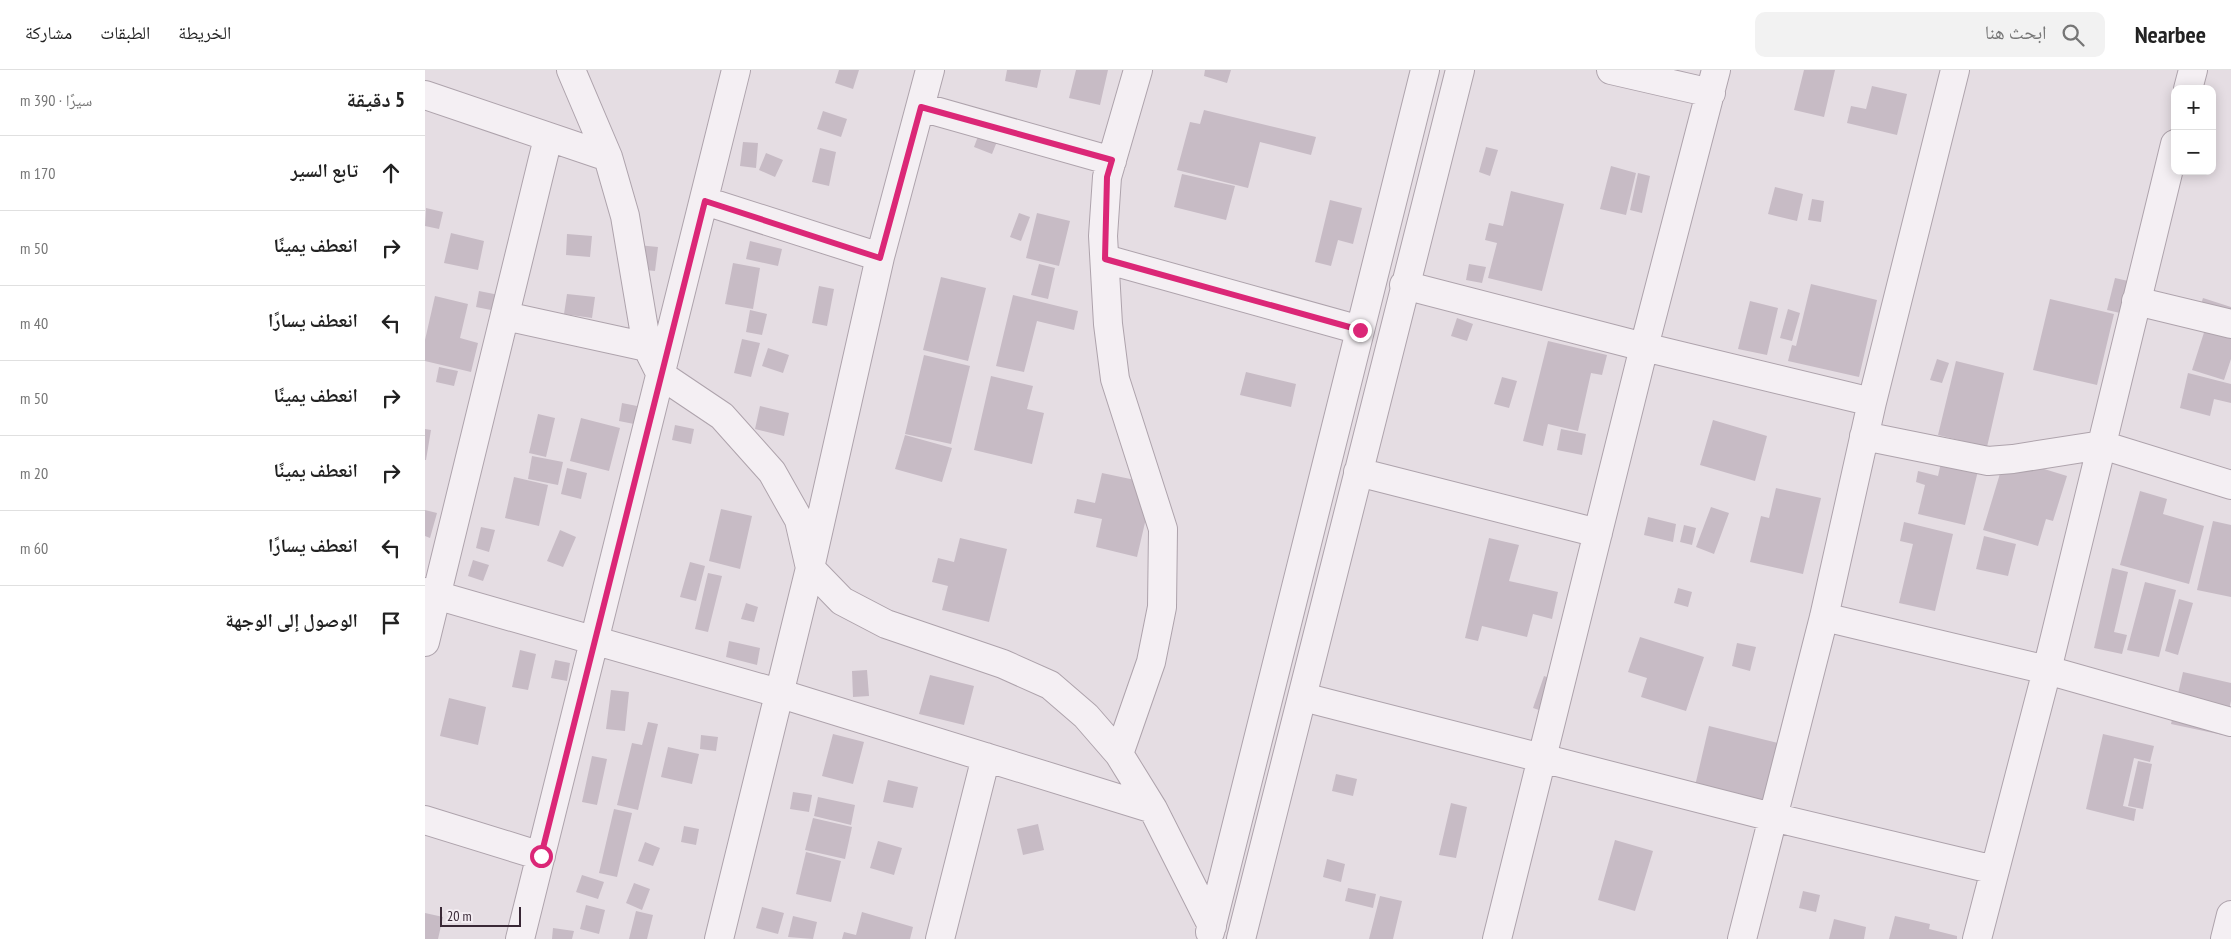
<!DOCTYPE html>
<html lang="ar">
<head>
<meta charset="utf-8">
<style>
	body { margin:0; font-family:"PT Sans Narrow","Noto Naskh Arabic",sans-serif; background:#f2f2f2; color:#222; direction:rtl }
	.controls { position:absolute; right:15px; top:15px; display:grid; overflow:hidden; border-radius:10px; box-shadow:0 2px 12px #0003 }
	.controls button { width:45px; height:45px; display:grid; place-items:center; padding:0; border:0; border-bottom:1px solid #e0e0e0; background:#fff; color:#222; font:25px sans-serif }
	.scale { position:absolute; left:15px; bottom:12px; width:81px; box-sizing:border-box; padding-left:5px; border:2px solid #392836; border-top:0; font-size:14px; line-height:18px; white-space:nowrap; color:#392836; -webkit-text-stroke:4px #f3ecf2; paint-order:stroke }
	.stop { position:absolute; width:15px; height:15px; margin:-11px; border:4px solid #db2777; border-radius:50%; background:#fff }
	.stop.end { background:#db2777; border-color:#fff; box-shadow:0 1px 5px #0008 }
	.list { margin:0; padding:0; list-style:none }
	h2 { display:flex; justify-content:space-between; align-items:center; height:65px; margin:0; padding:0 20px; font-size:21px }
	h2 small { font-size:16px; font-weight:400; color:#767676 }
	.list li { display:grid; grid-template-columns:32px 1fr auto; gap:15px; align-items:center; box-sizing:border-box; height:75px; padding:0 20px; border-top:1px solid #e0e0e0 }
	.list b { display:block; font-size:19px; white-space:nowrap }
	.list em { font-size:16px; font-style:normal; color:#767676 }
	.icon { flex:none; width:28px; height:28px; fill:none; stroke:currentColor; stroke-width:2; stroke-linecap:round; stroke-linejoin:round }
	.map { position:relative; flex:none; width:1806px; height:869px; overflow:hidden; direction:ltr }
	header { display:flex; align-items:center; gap:30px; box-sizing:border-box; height:70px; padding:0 25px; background:#fff; border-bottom:1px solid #e0e0e0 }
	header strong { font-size:24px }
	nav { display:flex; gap:28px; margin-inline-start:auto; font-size:18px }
	.search { width:350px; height:45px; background:#f2f2f2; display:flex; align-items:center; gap:12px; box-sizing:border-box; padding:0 18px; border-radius:10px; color:#767676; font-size:19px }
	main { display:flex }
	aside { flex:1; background:#fff }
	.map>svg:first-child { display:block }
	.building { fill:#c7bbc5 }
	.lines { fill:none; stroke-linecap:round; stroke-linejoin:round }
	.minor-casing { stroke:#aea3ac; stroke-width:30 }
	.minor { stroke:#f4eff3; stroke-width:28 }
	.route { stroke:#db2777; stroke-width:6 }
</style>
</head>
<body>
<header>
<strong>Nearbee</strong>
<div class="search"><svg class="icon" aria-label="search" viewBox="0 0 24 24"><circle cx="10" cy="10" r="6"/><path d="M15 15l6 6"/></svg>ابحث هنا</div>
<nav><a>الخريطة</a><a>الطبقات</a><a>مشاركة</a></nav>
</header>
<main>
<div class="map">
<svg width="1806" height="869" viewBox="0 0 1806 869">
	<rect width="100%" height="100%" fill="#e5dde3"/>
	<path class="building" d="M 414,0 L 434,0 L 428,19 L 410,13 Z
		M 582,0 L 616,0 L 612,18 L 580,11 Z
		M 651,0 L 683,0 L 675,35 L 644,28 Z
		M 780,0 L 806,0 L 802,13 L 779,6 Z
		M 1379,0 L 1410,0 L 1399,47 L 1369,40 Z
		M 1447,16 L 1482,24 L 1472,65 L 1422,53 L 1426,36 L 1441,39 Z
		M 779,40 L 891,67 L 886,85 L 835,72 L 823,118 L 752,100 L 765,52 L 775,54 Z
		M 398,41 L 422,49 L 416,67 L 392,59 Z
		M 555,61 L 573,69 L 567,84 L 549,77 Z
		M 318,72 L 333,73 L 331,98 L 315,96 Z
		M 1061,77 L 1073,80 L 1065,106 L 1054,102 Z
		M 395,78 L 411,82 L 404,116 L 387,112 Z
		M 341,83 L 358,90 L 350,107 L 334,100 Z
		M 1186,96 L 1211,103 L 1201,145 L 1175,139 Z
		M 1213,103 L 1225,106 L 1217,143 L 1205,140 Z
		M 757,104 L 810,116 L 801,150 L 749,137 Z
		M 1350,117 L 1378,124 L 1372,151 L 1343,144 Z
		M 1086,121 L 1139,134 L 1117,221 L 1063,208 L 1072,173 L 1060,170 L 1064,153 L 1078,156 Z
		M 1387,129 L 1399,131 L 1396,152 L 1383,150 Z
		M 905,130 L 937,138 L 928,174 L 913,170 L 906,196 L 890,192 Z
		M 1,138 L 18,142 L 14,159 L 0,156 Z
		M 594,143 L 605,147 L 596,171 L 585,167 Z
		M 612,143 L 645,151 L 634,196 L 601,188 Z
		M 26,163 L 59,171 L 53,200 L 19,193 Z
		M 142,164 L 167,166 L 165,187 L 141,185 Z
		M 325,171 L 357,179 L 353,196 L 321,189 Z
		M 202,174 L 233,177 L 230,201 L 199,198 Z
		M 308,193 L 335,198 L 328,239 L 300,234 Z
		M 614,194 L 630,198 L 623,229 L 606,225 Z
		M 1044,194 L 1061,197 L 1057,213 L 1041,210 Z
		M 516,207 L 561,218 L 543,291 L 498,280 Z
		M 1690,208 L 1712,213 L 1704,245 L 1682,240 Z
		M 1386,214 L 1452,230 L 1434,307 L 1363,291 L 1367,275 L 1371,276 Z
		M 394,216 L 409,219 L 402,256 L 387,253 Z
		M 54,221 L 74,225 L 71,241 L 51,237 Z
		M 142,224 L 170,227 L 167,248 L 139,244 Z
		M 588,225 L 653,241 L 649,260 L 612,251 L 599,302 L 571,296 Z
		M 10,226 L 43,234 L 35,268 L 53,273 L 46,302 L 0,291 L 0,270 Z
		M 1778,228 L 1806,237 L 1806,289 L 1799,310 L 1767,300 L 1783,250 L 1772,247 Z
		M 1625,229 L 1689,244 L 1672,315 L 1608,300 Z
		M 1325,231 L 1353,238 L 1342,285 L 1313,279 Z
		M 1363,239 L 1375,243 L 1367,271 L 1355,268 Z
		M 325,240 L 342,244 L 337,265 L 321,262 Z
		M 1032,248 L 1048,254 L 1042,271 L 1026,266 Z
		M 317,269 L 335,273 L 326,307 L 309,303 Z
		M 1123,271 L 1182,285 L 1177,305 L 1166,303 L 1153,361 L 1123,354 L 1118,376 L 1098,371 Z
		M 343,278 L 364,285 L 358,303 L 337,296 Z
		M 499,285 L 545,296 L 526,374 L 480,364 Z
		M 1512,289 L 1524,293 L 1517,313 L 1505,310 Z
		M 1531,291 L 1579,303 L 1562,377 L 1513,365 Z
		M 14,297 L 33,301 L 29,316 L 11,312 Z
		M 821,302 L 871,314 L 866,337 L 815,325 Z
		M 1763,303 L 1806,314 L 1806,333 L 1789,329 L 1785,346 L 1755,338 Z
		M 566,306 L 608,316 L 602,339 L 619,343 L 607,394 L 549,380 Z
		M 1077,307 L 1092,311 L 1084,338 L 1069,334 Z
		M 197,333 L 212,336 L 209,354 L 194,351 Z
		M 335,336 L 364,343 L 359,366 L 330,359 Z
		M 113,344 L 130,348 L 121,387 L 104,383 Z
		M 156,348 L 195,358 L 184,401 L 145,391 Z
		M 1288,350 L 1342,366 L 1330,411 L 1275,395 Z
		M 250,355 L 269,359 L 266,374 L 247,370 Z
		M 0,359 L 6,360 L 1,390 L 0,390 Z
		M 1136,359 L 1161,364 L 1157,385 L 1132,380 Z
		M 480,365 L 527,378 L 517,412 L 470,399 Z
		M 1520,375 L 1557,384 L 1540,455 L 1493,444 L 1500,415 L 1491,412 L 1493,401 L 1513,406 Z
		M 107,386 L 138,392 L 133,415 L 103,409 Z
		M 1580,387 L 1642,406 L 1628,451 L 1621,449 L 1613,476 L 1558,460 Z
		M 142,398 L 162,403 L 156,429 L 136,424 Z
		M 677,403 L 729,414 L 712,487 L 671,477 L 677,449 L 649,443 L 652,429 L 670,433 Z
		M 89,407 L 123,415 L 114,456 L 80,448 Z
		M 1351,418 L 1396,428 L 1378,504 L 1325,492 L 1336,446 L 1344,448 Z
		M 1715,421 L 1742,429 L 1738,444 L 1779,456 L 1764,514 L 1695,495 Z
		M 1286,437 L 1304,443 L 1289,484 L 1271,477 Z
		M 296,439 L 327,446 L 315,499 L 284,491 Z
		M 0,440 L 12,443 L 5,468 L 0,466 Z
		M 1223,447 L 1251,454 L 1248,472 L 1219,465 Z
		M 1788,451 L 1806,455 L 1806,527 L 1772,520 Z
		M 1479,452 L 1528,464 L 1510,541 L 1474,533 L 1488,474 L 1475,471 Z
		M 1259,455 L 1271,458 L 1267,475 L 1255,472 Z
		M 56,457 L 70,460 L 64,482 L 51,478 Z
		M 135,460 L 151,467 L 138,497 L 122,491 Z
		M 1559,466 L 1591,474 L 1583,506 L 1551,499 Z
		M 535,468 L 582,479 L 564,552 L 517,540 L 523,516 L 507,512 L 513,488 L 529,492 Z
		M 1064,468 L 1094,475 L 1084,511 L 1133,522 L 1127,549 L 1108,544 L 1102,567 L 1057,556 L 1053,571 L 1040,568 Z
		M 48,490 L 64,495 L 58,511 L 43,506 Z
		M 265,492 L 280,496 L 271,531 L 255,527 Z
		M 1687,498 L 1703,502 L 1689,562 L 1702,565 L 1697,584 L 1669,578 Z
		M 283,503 L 297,506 L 283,562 L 270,559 Z
		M 1720,512 L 1751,520 L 1734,587 L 1702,580 Z
		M 1253,518 L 1267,522 L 1263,537 L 1249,533 Z
		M 1754,529 L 1768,533 L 1753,585 L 1740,581 Z
		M 321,533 L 333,537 L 329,552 L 316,549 Z
		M 1215,567 L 1279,587 L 1261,641 L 1216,627 L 1222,608 L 1203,602 Z
		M 304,571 L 335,578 L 332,595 L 301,587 Z
		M 1312,573 L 1331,577 L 1325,601 L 1307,596 Z
		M 95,580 L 111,584 L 103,620 L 87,617 Z
		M 130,590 L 145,593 L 142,611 L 126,608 Z
		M 442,600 L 444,626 L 428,627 L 427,601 Z
		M 1758,602 L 1806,613 L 1806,631 L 1798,665 L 1746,654 Z
		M 505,605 L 549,616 L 539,655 L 494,644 Z
		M 1119,606 L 1133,611 L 1123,643 L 1108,638 Z
		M 186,620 L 204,622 L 200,661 L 181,659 Z
		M 24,628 L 61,637 L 53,675 L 15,666 Z
		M 223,652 L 233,654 L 213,740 L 192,735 L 207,673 L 217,675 Z
		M 1284,656 L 1353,673 L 1334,749 L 1266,733 Z
		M 408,664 L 439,672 L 428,714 L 397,706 Z
		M 1678,664 L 1729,676 L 1725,692 L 1709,688 L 1698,736 L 1711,739 L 1709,751 L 1661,739 Z
		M 276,665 L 293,667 L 291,681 L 275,679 Z
		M 243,677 L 274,684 L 267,714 L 236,707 Z
		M 167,686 L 182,689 L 172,735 L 157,732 Z
		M 1713,691 L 1727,694 L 1718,739 L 1703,736 Z
		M 911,704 L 932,709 L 928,726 L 907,721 Z
		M 463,710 L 493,717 L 488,738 L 458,732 Z
		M 368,722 L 387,725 L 384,742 L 365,739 Z
		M 393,727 L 430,735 L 426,755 L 389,746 Z
		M 1026,733 L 1042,737 L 1031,788 L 1014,785 Z
		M 189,739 L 207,743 L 192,807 L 174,803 Z
		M 388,748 L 427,757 L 420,789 L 380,780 Z
		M 613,754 L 619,780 L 598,785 L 592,759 Z
		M 259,756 L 274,759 L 271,775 L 256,772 Z
		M 1190,770 L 1228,781 L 1210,841 L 1173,830 Z
		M 453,771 L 477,778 L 469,805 L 445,798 Z
		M 220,772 L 235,778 L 228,796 L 213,791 Z
		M 381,782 L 416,791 L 406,832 L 371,824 Z
		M 902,789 L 920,794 L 916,812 L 898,807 Z
		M 157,805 L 179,812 L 173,829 L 151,822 Z
		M 209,813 L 225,819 L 217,840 L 201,833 Z
		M 923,818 L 951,824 L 948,838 L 920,831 Z
		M 1378,821 L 1395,825 L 1391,842 L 1374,838 Z
		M 955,826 L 977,831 L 968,869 L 944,869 Z
		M 161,835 L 180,840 L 174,864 L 155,859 Z
		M 337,837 L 359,843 L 353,864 L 331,858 Z
		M 211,841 L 228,845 L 222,869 L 204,869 Z
		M 437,842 L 488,857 L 485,869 L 417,869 L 419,862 L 431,865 Z
		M 0,843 L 18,847 L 13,869 L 0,869 Z
		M 368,846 L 392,852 L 388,869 L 363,867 Z
		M 1470,846 L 1505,854 L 1504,859 L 1532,866 L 1532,869 L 1464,869 Z
		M 1409,849 L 1441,857 L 1439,869 L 1404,869 Z
		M 128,858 L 149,861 L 147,869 L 127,869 Z"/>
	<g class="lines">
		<defs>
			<path id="minor" d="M 146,0 L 183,87 L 200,146 L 222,277 L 236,305 L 297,346 L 347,402 L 374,450 L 385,498 L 417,531 L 461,554 L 578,594 L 625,615 L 661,646 L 694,684 L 728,739 L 787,856
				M 1186,0 L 1286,23
				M 1763,19 L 1768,0
				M 0,25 L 183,87
				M 496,37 L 687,91
				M 280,131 L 455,187
				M 680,189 L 935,260
				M 979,215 L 1219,277 L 1447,332
				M 1711,231 L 1806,254
				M 80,246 L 222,277
				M 1439,366 L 1563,391 L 1588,389 L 1677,375 L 1806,415
				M 933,402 L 1173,463
				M 0,522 L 353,623 L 728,739
				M 1399,547 L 1622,600 L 1806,652
				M 0,572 L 123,68
				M 878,627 L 1347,747 L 1570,800
				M 694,684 L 726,592 L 737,537 L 738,459 L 690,309 L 683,254 L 678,166 L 682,107 L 713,0
				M 0,750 L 116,786
				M 785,862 L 1000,0
				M 95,869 L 311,0
				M 294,869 L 385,498 L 455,187 L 505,0
				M 515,869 L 561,687
				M 816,869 L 1035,0
				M 1072,869 L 1219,277 L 1291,0
				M 1317,869 L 1399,547 L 1447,332 L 1530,0
				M 1552,869 L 1622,600 L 1750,74
				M 1800,869 L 1806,845"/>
		</defs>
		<use href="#minor" class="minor-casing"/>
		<use href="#minor" class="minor"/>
	</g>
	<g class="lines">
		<path class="route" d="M 116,786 L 280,131 L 455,188 L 496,37 L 687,90 L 682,107 L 680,189 L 935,260"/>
	</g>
</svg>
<div class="controls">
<button>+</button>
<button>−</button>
</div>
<div class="scale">20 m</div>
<div class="stop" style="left:116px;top:786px"></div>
<div class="stop end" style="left:935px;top:260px"></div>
</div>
<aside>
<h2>5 دقيقة<small>سيرًا · 390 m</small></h2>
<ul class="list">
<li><svg class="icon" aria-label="ahead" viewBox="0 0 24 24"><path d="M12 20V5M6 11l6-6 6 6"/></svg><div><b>تابع السير</b></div><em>170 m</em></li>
<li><svg class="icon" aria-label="right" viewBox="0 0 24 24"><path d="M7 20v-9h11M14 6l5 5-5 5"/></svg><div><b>انعطف يمينًا</b></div><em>50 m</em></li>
<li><svg class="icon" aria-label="left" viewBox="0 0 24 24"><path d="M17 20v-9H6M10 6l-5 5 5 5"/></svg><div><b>انعطف يسارًا</b></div><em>40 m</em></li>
<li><svg class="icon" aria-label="right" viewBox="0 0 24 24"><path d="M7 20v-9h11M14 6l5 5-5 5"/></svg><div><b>انعطف يمينًا</b></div><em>50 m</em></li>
<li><svg class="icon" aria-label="right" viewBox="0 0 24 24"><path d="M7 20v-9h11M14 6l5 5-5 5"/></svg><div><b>انعطف يمينًا</b></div><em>20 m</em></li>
<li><svg class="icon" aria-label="left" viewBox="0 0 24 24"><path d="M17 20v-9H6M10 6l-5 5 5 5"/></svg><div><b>انعطف يسارًا</b></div><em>60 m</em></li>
<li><svg class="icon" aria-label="arrive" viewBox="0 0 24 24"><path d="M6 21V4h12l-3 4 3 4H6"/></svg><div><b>الوصول إلى الوجهة</b></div></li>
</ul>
</aside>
</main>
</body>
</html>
